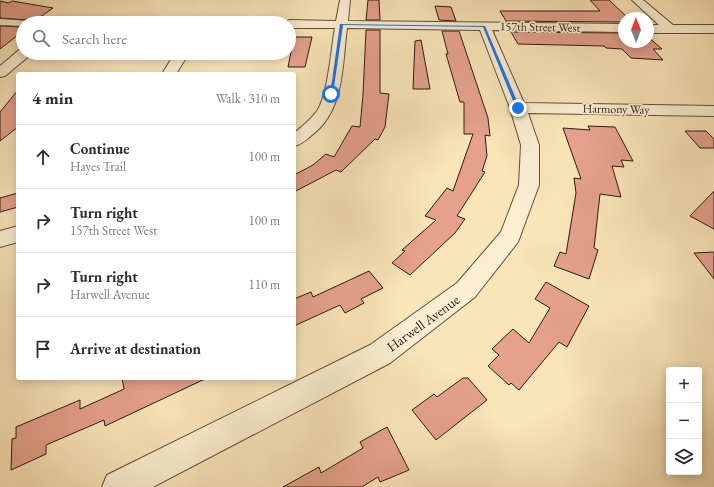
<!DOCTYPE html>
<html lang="en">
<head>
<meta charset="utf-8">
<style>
	body { margin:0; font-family:"EB Garamond",serif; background:#f2f2f3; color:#2b2b33 }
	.controls { position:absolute; right:12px; bottom:12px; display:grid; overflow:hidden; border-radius:4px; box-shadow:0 2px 10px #0003 }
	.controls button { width:36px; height:36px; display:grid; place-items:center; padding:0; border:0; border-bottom:1px solid #e1e1e2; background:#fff; color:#2b2b33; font:20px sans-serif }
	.compass { position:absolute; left:618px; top:12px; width:36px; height:36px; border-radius:50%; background:#fff; box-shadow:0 2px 10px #0003; rotate:359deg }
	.stop { position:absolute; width:12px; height:12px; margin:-9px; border:3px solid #1a73e8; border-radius:50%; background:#fff }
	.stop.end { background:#1a73e8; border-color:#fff; box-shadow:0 1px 4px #0008 }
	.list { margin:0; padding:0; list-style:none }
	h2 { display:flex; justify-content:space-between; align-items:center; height:52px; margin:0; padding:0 16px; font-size:17px }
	h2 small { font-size:13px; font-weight:400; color:#7c7c81 }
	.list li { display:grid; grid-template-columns:26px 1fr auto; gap:12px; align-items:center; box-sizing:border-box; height:64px; padding:0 16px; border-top:1px solid #e1e1e2 }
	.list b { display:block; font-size:15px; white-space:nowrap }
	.list p { margin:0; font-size:13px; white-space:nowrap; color:#7c7c81 }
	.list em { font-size:13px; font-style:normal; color:#7c7c81 }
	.icon { flex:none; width:22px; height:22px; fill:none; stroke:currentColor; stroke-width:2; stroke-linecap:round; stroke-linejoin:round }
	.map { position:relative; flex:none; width:714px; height:487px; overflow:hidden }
	.search { position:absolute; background:#fff; box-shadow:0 2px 10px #0003; left:16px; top:16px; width:280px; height:44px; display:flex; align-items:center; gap:10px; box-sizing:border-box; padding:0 14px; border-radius:22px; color:#7c7c81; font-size:15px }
	.panel { position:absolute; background:#fff; box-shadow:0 2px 10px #0003; left:16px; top:72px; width:280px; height:308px; border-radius:4px }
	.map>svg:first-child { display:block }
	.building { fill:#e5a18c; stroke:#2c1a14 }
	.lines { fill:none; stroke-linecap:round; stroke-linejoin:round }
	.minor-casing { stroke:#5f4d3d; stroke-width:2 }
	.minor { fill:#fbeed1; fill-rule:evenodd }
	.route { fill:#1a73e8 }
	.labels { text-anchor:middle; stroke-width:3.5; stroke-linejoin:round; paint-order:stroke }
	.far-street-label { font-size:12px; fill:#2c1a14; stroke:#fbeed1 }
	.street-label { font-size:14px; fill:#2c1a14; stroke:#fbeed1 }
</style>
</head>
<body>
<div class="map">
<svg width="714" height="487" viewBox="0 0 714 487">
	<rect width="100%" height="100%" fill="#f9e5b8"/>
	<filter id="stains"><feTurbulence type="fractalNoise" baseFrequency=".005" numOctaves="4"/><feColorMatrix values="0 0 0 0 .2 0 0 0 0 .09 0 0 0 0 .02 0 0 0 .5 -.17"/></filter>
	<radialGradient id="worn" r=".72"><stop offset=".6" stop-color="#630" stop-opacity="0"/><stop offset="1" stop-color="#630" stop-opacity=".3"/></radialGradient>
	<path class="building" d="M 368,0 L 379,0 L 380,20 L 366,20 Z
		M 590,0 L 609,0 L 628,18 L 624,18 L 624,22 L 506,21 L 500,11 L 600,11 Z
		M 0,1 L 9,3 L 12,1 L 53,8 L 32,23 L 29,20 L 0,18 Z
		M 435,6 L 451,7 L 456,21 L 439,20 Z
		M 0,26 L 23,27 L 23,31 L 0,49 Z
		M 366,30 L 380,30 L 380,93 L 389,94 L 385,127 L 378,140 L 375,139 L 341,172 L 336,170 L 294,192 L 294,175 L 313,165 L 326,154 L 334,157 L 352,126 L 360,127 L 363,95 Z
		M 442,31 L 459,31 L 488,118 L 490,136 L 485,135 L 487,156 L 482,171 L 485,172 L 457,216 L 465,219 L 455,233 L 410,275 L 392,263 L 405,251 L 402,250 L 436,220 L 425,216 L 447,188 L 453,191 L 473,134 L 464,134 L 464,102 L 460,102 L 446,54 L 448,54 Z
		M 511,32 L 624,33 L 624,42 L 648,42 L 648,37 L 662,49 L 653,49 L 663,60 L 631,58 L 622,49 L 606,48 L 604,46 L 518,44 Z
		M 294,37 L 312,37 L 305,67 L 288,67 Z
		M 421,40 L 430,89 L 413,89 L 415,41 Z
		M 18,90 L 18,127 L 0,141 L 0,112 Z
		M 588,126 L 615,127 L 633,161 L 621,160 L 624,167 L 612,166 L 621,197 L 600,194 L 594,248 L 598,250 L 589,279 L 554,266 L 560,252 L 566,254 L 576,193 L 574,178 L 581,179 L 563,128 L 590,130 Z
		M 685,131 L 706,131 L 714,139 L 714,148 L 700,148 Z
		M 714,191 L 714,229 L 690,216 Z
		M 18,193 L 18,207 L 0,212 L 0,198 Z
		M 714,252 L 714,279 L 694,253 Z
		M 369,271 L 383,288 L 361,299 L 364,303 L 345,313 L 340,305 L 294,326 L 294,299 L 311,292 L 313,297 Z
		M 546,282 L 589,306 L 567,347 L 559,342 L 519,390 L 511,383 L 509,385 L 488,366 L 499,355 L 492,349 L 513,329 L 529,343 L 550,308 L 535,299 Z
		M 122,378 L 207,378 L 105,426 L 104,420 L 46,445 L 46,454 L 11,470 L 12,439 L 16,438 L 16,427 L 80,400 L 80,409 L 124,389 Z
		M 463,378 L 468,378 L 487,400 L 436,440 L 412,410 L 434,394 L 437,397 Z
		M 387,427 L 409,470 L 380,482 L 378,477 L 362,487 L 283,487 L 319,467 L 321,473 L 363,448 L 360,442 Z"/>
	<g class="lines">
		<defs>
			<path id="minor" d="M 340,0 L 350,0 L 348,21 L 624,24 L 624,32 L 492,30 L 524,103 L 714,106 L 714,116 L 528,113 L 539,145 L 539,185 L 518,242 L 475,297 L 390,363 L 153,487 L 102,487 L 107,475 L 370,345 L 457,283 L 501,232 L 519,185 L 521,145 L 510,108 L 480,30 L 347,28 C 342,65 345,110 312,135 C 306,140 302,144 294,146 L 294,133 C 303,126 310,120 317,111 C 328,95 331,49 335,28 L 289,28 L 289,23 L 284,23 L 289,20 L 336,21 Z
				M 632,0 L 643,0 L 673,25 L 714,25 L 714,33 L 648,33 L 648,25 L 659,25 Z
				M 0,19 L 29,21 L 31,23 L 23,23 L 23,26 L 0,25 Z
				M 23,49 L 23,53 L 31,53 L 29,56 L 5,76 L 0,77 L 0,66 L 19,50 Z
				M 175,53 L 189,53 L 176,74 L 162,74 Z
				M 18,226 L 18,242 L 0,247 L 0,231 Z"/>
		</defs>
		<use href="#minor" class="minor-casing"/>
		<use href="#minor" class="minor"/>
	</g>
	<path class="route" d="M 340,24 L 485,26 L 520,108 L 518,109 L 516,108 L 483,27 L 343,25 L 333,94 L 330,95 Z"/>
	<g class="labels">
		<g class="far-street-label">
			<text transform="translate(540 27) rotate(1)" y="4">157th Street West</text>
			<text transform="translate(616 109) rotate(1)" y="4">Harmony Way</text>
		</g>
		<g class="street-label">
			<text transform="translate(423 323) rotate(-36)" y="5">Harwell Avenue</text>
		</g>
	</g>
	<rect width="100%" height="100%" filter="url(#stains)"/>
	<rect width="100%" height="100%" fill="url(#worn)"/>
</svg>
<div class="controls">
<button>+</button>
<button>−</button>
<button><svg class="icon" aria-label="layers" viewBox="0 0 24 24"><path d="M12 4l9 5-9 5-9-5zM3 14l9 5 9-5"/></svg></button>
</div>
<svg class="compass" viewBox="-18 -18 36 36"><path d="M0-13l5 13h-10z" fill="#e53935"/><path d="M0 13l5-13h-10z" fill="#7c7c81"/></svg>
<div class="stop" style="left:331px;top:94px"></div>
<div class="stop end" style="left:518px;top:108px"></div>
<div class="search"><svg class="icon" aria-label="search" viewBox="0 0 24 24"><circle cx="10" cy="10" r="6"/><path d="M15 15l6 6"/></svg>Search here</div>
<section class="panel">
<h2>4 min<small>Walk · 310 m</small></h2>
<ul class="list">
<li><svg class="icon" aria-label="ahead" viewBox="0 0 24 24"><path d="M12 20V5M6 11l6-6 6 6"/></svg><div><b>Continue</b><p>Hayes Trail</p></div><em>100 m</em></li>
<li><svg class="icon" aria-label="right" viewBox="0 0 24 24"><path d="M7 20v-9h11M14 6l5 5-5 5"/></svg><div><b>Turn right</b><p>157th Street West</p></div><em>100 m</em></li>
<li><svg class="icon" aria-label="right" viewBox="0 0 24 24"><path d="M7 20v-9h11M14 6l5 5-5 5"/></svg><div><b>Turn right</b><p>Harwell Avenue</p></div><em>110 m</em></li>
<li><svg class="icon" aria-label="arrive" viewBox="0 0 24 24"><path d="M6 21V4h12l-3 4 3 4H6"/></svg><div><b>Arrive at destination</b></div></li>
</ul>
</section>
</div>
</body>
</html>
